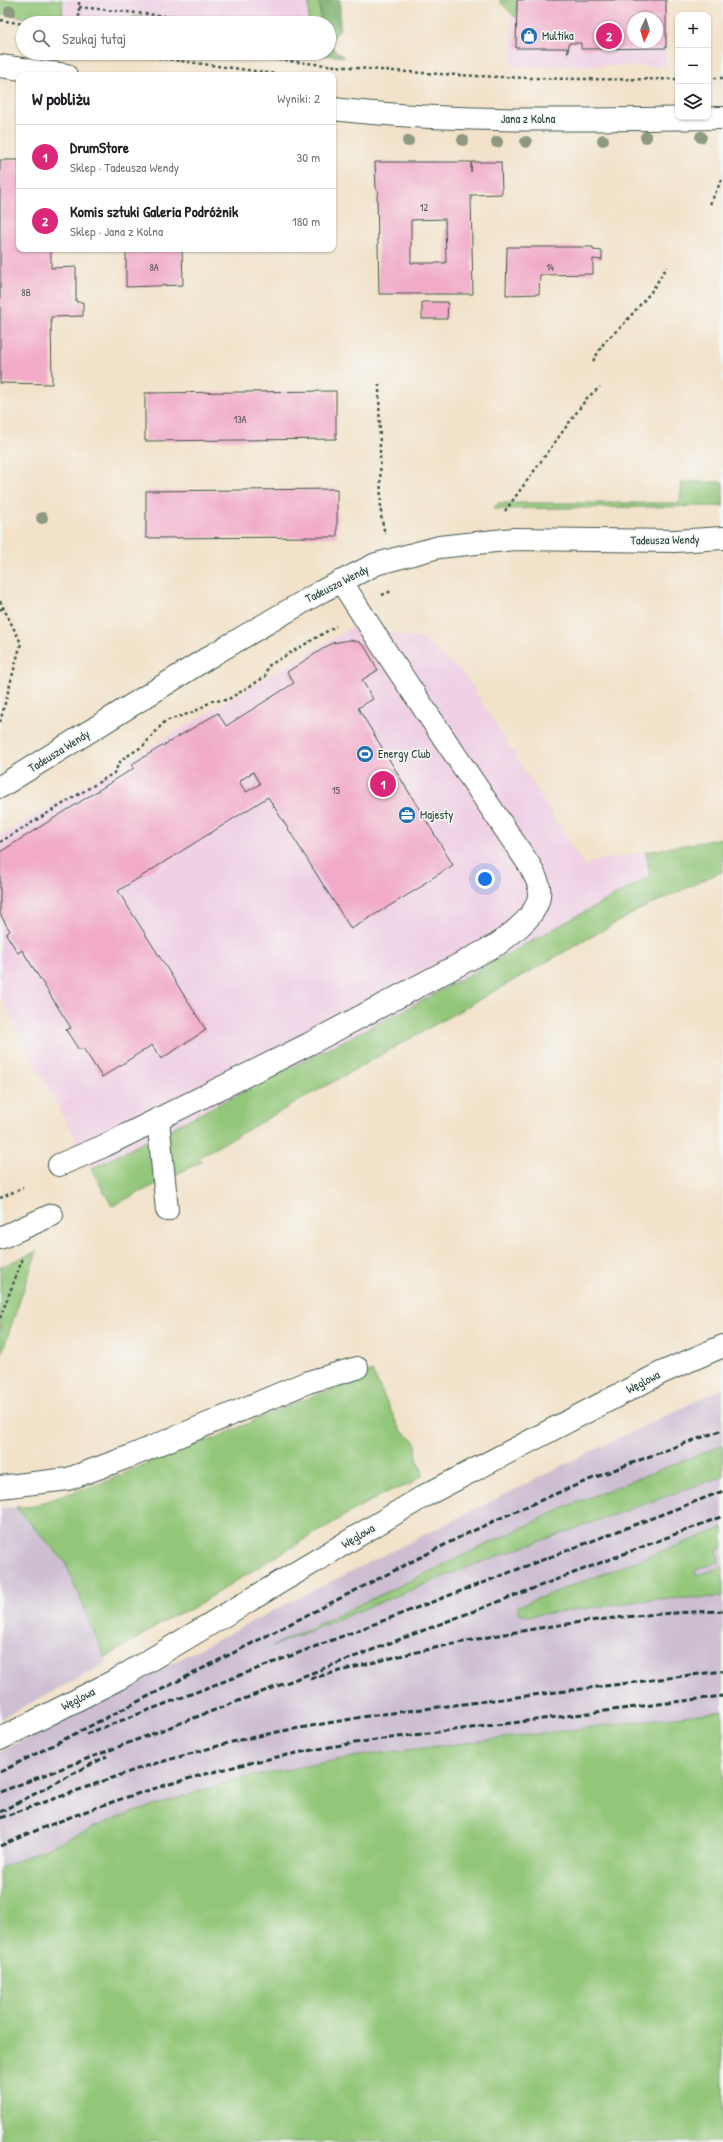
<!DOCTYPE html>
<html lang="pl">
<head>
<meta charset="utf-8">
<style>
	body { margin:0; font-family:"Patrick Hand",sans-serif; background:#f2f2f2; color:#202124 }
	.controls { position:absolute; right:12px; top:12px; display:grid; overflow:hidden; border-radius:8px; box-shadow:0 1px 3px #0004 }
	.controls button { width:36px; height:36px; display:grid; place-items:center; padding:0; border:0; border-bottom:1px solid #e0e0e0; background:#fff; color:#202124; font:20px sans-serif }
	.compass { position:absolute; left:627px; top:12px; width:36px; height:36px; border-radius:50%; background:#fff; box-shadow:0 1px 3px #0004; rotate:184deg }
	.you { position:absolute; left:485px; top:879px; width:14px; height:14px; margin:-10px; border:3px solid #fff; border-radius:50%; background:#1a73e8; box-shadow:0 0 0 6px #1a73e833 }
	.badge { display:grid; place-items:center; width:26px; height:26px; border-radius:50%; background:#db2777; color:#fff; font-size:13px; font-weight:700 }
	.pin { position:absolute; translate:-50% -50%; border:2px solid #fff; box-shadow:0 1px 4px #0006 }
	.list { margin:0; padding:0; list-style:none }
	h2 { display:flex; justify-content:space-between; align-items:center; height:52px; margin:0; padding:0 16px; font-size:17px }
	h2 small { font-size:13px; font-weight:400; color:#757577 }
	.list li { display:grid; grid-template-columns:26px 1fr auto; gap:12px; align-items:center; box-sizing:border-box; height:64px; padding:0 16px; border-top:1px solid #e0e0e0 }
	.list b { display:block; font-size:15px; white-space:nowrap }
	.list p { margin:0; font-size:13px; white-space:nowrap; color:#757577 }
	.list em { font-size:13px; font-style:normal; color:#757577 }
	.icon { flex:none; width:22px; height:22px; fill:none; stroke:currentColor; stroke-width:2; stroke-linecap:round; stroke-linejoin:round }
	.map { position:relative; flex:none; width:723px; height:2142px; overflow:hidden }
	.search { position:absolute; background:#fff; box-shadow:0 1px 3px #0004; left:16px; top:16px; width:320px; height:44px; display:flex; align-items:center; gap:10px; box-sizing:border-box; padding:0 14px; border-radius:22px; color:#757577; font-size:15px }
	.panel { position:absolute; background:#fff; box-shadow:0 1px 3px #0004; left:16px; top:72px; width:320px; height:180px; border-radius:8px }
	.map>svg:first-child { display:block }
	.built { fill:#efd0e5; fill-rule:evenodd }
	.industrial { fill:#cdbed2 }
	.green { fill:#92c678; stroke:#588256 }
	.forest { fill:#75ab68; stroke:#4a744e }
	.building { fill:#f1abc9; fill-rule:evenodd }
	.lines { fill:none; stroke-linecap:round; stroke-linejoin:round }
	.minor-casing { stroke:#3f564a; stroke-width:24 }
	.path { stroke:#3f564a; stroke-width:2.5; stroke-dasharray:3 3; stroke-linecap:butt }
	.minor { stroke:#fff; stroke-width:22 }
	.rail { stroke:#1f3d34; stroke-width:3; stroke-dasharray:6 3; stroke-linecap:butt }
	.tree { fill:#8e9a80 }
	.labels { text-anchor:middle; stroke-width:3.5; stroke-linejoin:round; paint-order:stroke }
	.number-label { font-size:10px; fill:#545859 }
	.poi-label { font-size:12px; fill:#1f3d34; stroke:#f6f6f2; text-anchor:start }
	.street-label { font-size:12px; fill:#1f3d34; stroke:#f6f6f2 }
</style>
</head>
<body>
<div class="map">
<svg width="723" height="2142" viewBox="0 0 723 2142">
	<rect width="100%" height="100%" fill="#f6f6f2"/>
	<filter id="ink" filterUnits="userSpaceOnUse"><feTurbulence type="fractalNoise" baseFrequency=".025" numOctaves="2"/><feDisplacementMap in="SourceGraphic" scale="8" xChannelSelector="R" yChannelSelector="G"/><feConvolveMatrix kernelMatrix="1 2 1 2 8 2 1 2 1" color-interpolation-filters="sRGB"/></filter>
	<filter id="wash" filterUnits="userSpaceOnUse"><feTurbulence type="fractalNoise" baseFrequency=".012" numOctaves="4" result="noise"/><feDisplacementMap in="SourceGraphic" scale="16" xChannelSelector="R" yChannelSelector="G"/><feGaussianBlur stdDeviation="0.9" result="paint"/><feColorMatrix in="noise" values="0 0 0 0 0 0 0 0 0 0 0 0 0 0 0 0 0 1.4 0 .05"/><feComposite in="paint" operator="in"/></filter>
	<g filter="url(#wash)">
		<rect width="100%" height="100%" fill="#f2e2c9"/>
		<path class="built" d="M 0,0 L 322,0 L 322,23 L 70,23 L 0,14 Z
			M 511,0 L 666,0 L 666,66 L 512,66 ZM 633,18 L 657,18 L 657,42 L 633,42 Z
			M 356,625 L 424,640 L 464,674 L 585,867 L 592,862 L 646,852 L 650,876 L 414,1005 L 91,1169 L 0,997 L 0,836 Z"/>
		<path class="industrial" d="M 723,1388 L 723,2142 L 0,2142 L 0,1752 L 292,1601 L 580,1457 Z
			M 16,1507 L 65,1562 L 107,1663 L 0,1719 L 0,1508 Z"/>
		<path class="green" d="M 0,0 L 62,0 L 63,22 L 0,14 Z
			M 309,0 L 319,0 L 321,23 L 308,23 Z
			M 500,0 L 517,0 L 516,18 L 500,2 Z
			M 133,16 L 196,23 L 132,23 Z
			M 682,482 L 723,482 L 723,506 L 493,509 L 498,503 L 680,503 Z
			M 723,838 L 723,871 L 639,910 L 199,1157 L 201,1162 L 112,1206 L 91,1169 L 414,1005 L 645,879 L 650,876 L 646,852 Z
			M 37,1251 L 0,1358 L 0,1267 Z
			M 372,1371 L 400,1430 L 416,1442 L 417,1457 L 423,1474 L 410,1485 L 392,1490 L 361,1506 L 262,1565 L 191,1609 L 175,1615 L 105,1658 L 65,1562 L 16,1507 L 28,1507 L 107,1481 L 185,1446 L 213,1439 L 294,1403 L 340,1387 Z
			M 723,1445 L 723,1476 L 473,1565 L 272,1646 L 568,1506 Z
			M 723,1528 L 723,1548 L 717,1550 L 719,1562 L 695,1570 L 697,1575 L 723,1567 L 723,1597 L 657,1599 L 527,1616 L 518,1612 L 518,1606 Z
			M 723,1711 L 723,2142 L 0,2142 L 0,1868 L 116,1818 L 238,1779 L 358,1756 Z"/>
		<path class="forest" d="M 319,0 L 340,0 L 340,29 L 333,38 L 333,49 L 344,57 L 322,55 L 322,53 L 329,53 L 329,23 L 321,23 Z"/>
		<g id="blocks">
			<path class="building" d="M 517,0 L 666,0 L 666,48 L 581,49 L 581,43 L 569,43 L 568,53 L 567,48 L 516,48 ZM 633,18 L 657,18 L 657,42 L 633,42 Z
				M 0,160 L 19,160 L 19,249 L 51,249 L 51,268 L 76,267 L 76,302 L 83,302 L 83,316 L 51,317 L 52,384 L 0,383 Z
				M 375,162 L 471,162 L 471,172 L 472,162 L 501,162 L 502,194 L 471,195 L 473,294 L 379,294 L 377,195 L 379,192 L 376,189 ZM 445,219 L 446,263 L 411,263 L 411,220 Z
				M 507,247 L 593,247 L 593,250 L 602,251 L 602,260 L 593,259 L 593,274 L 540,275 L 539,294 L 506,295 Z
				M 126,249 L 182,249 L 183,285 L 126,287 Z
				M 422,302 L 448,302 L 447,319 L 422,319 Z
				M 336,391 L 336,439 L 145,441 L 145,393 Z
				M 337,489 L 337,537 L 146,538 L 146,491 Z
				M 350,640 L 359,642 L 365,647 L 378,670 L 362,680 L 373,699 L 358,708 L 453,865 L 423,884 L 424,885 L 351,929 L 268,797 L 118,891 L 206,1030 L 161,1059 L 152,1045 L 102,1077 L 83,1048 L 79,1050 L 66,1030 L 71,1028 L 22,950 L 18,953 L 6,934 L 10,931 L 0,914 L 0,852 L 134,768 L 132,764 L 218,713 L 226,726 L 294,683 L 287,672 L 332,643 ZM 253,772 L 260,784 L 246,792 L 240,783 L 241,780 Z"/>
		</g>
	</g>
	<g filter="url(#ink)">
		<use href="#blocks" fill-opacity="0" stroke="#3f564a" stroke-width="1"/>
		<g class="lines">
			<defs>
				<path id="minor" d="M 0,66 L 66,75
					M 333,109 C 462,124 593,119 723,118
					M 0,787 L 214,654 L 322,591 L 376,564 L 439,547 L 514,539 L 675,541 L 723,538
					M 158,1119 L 167,1210
					M 59,1165 L 104,1146 L 309,1044 L 498,944 C 516,930 546,910 538,883 C 536,877 532,871 530,866 L 392,661 L 341,581
					M 0,1238 L 52,1215
					M 0,1487 L 68,1479 L 131,1456 L 308,1382 L 357,1368
					M 0,1739 L 118,1679 L 426,1495 L 661,1373 L 723,1346"/>
			</defs>
			<use href="#minor" class="minor-casing"/>
			<path class="path" d="M 79,7 L 232,23
				M 0,20 L 23,24
				M 79,23 L 79,0
				M 122,53 L 284,75
				M 225,53 C 375,74 526,81 678,79
				M 708,78 L 723,78
				M 710,204 L 723,177
				M 593,361 L 605,341 L 622,326 L 651,292 L 667,267
				M 379,384 L 381,516 L 385,534
				M 505,511 L 587,398 L 600,387
				M 382,595 L 392,591
				M 0,601 L 21,643 L 0,722
				M 0,610 L 4,607
				M 0,842 L 114,773 L 121,760 L 143,746 L 165,721 L 194,712 L 212,701 L 227,700 L 265,677 L 268,666 L 336,626
				M 0,1198 L 23,1188
				M 0,1318 L 23,1258"/>
			<use href="#minor" class="minor"/>
			<path class="rail" d="M 310,1679 C 445,1642 582,1614 723,1611
				M 86,1734 L 723,1491
				M 8,1768 L 456,1539 C 543,1497 632,1461 723,1430
				M 0,1772 L 13,1766
				M 0,1792 L 723,1516
				M 0,1812 L 107,1756
				M 0,1818 L 143,1767 L 232,1742 L 277,1732 L 368,1716 L 723,1671
				M 0,1846 C 96,1803 199,1772 302,1752 C 360,1741 420,1734 479,1727 C 560,1717 642,1706 723,1696"/>
		</g>
		<g class="tree">
			<circle cx="10" cy="11" r="6"/>
			<circle cx="646" cy="137" r="6"/>
			<circle cx="701" cy="137" r="6"/>
			<circle cx="463" cy="140" r="6"/>
			<circle cx="603" cy="140" r="6"/>
			<circle cx="408" cy="141" r="6"/>
			<circle cx="497" cy="142" r="6"/>
			<circle cx="526" cy="142" r="6"/>
			<circle cx="42" cy="518" r="6"/>
		</g>
	</g>
	<defs>
		<symbol id="shop-disc" viewBox="-11 -11 22 22"><circle r="9.5" fill="#1f6fb2" stroke="#f6f6f2"/><path d="M-5-2.5h2.3a2.7 3.5 0 0 1 5.4 0H5L5.5 6h-11ZM-1.5-2.5h3a1.5 2.3 0 0 0-3 0Z" fill="#fff"/></symbol>
		<symbol id="stadium-disc" viewBox="-11 -11 22 22"><circle r="9.5" fill="#1f6fb2" stroke="#f6f6f2"/><path d="M0-5a6.5 5 0 1 0 0 10a6.5 5 0 1 0 0-10ZM-3.5-1.8h7v3.6h-7Z" fill="#fff"/></symbol>
		<symbol id="office-disc" viewBox="-11 -11 22 22"><circle r="9.5" fill="#1f6fb2" stroke="#f6f6f2"/><path d="M-6-3h4V-5.5h4V-3h4V5H-6ZM-1-4.5V-3h2v-1.5ZM-6 0V1H6V0Z" fill="#fff"/></symbol>
	</defs>
	<g fill-rule="evenodd">
		<use href="#shop-disc" x="519" y="26" width="20" height="20"/>
		<use href="#stadium-disc" x="355" y="744" width="20" height="20"/>
		<use href="#office-disc" x="397" y="805" width="20" height="20"/>
	</g>
	<g class="labels">
		<g class="number-label">
			<text x="424" y="211">12</text>
			<text x="154" y="271">8A</text>
			<text x="550" y="271">14</text>
			<text x="26" y="296">8B</text>
			<text x="240" y="423">13A</text>
			<text x="336" y="794">15</text>
		</g>
		<g class="poi-label">
			<text x="542" y="40">Multika</text>
			<text x="378" y="758">Energy Club</text>
			<text x="420" y="819">Majesty</text>
		</g>
		<g class="street-label">
			<text x="528" y="123">Jana z Kolna</text>
			<text transform="translate(665 540) rotate(-1)" y="4">Tadeusza Wendy</text>
			<text transform="translate(337 584) rotate(-27)" y="4">Tadeusza Wendy</text>
			<text transform="translate(59 751) rotate(-32)" y="4">Tadeusza Wendy</text>
			<text transform="translate(643 1382) rotate(-27)" y="4">Węglowa</text>
			<text transform="translate(358 1536) rotate(-31)" y="4">Węglowa</text>
			<text transform="translate(78 1699) rotate(-27)" y="4">Węglowa</text>
		</g>
	</g>
</svg>
<div class="controls">
<button>+</button>
<button>−</button>
<button><svg class="icon" aria-label="layers" viewBox="0 0 24 24"><path d="M12 4l9 5-9 5-9-5zM3 14l9 5 9-5"/></svg></button>
</div>
<svg class="compass" viewBox="-18 -18 36 36"><path d="M0-13l5 13h-10z" fill="#e53935"/><path d="M0 13l5-13h-10z" fill="#757577"/></svg>
<div class="you"></div>
<div class="pin badge" style="left:383px;top:784px">1</div>
<div class="pin badge" style="left:609px;top:36px">2</div>
<div class="search"><svg class="icon" aria-label="search" viewBox="0 0 24 24"><circle cx="10" cy="10" r="6"/><path d="M15 15l6 6"/></svg>Szukaj tutaj</div>
<section class="panel">
<h2>W pobliżu<small>Wyniki: 2</small></h2>
<ul class="list">
<li><span class="badge">1</span><div><b>DrumStore</b><p>Sklep · Tadeusza Wendy</p></div><em>30 m</em></li>
<li><span class="badge">2</span><div><b>Komis sztuki Galeria Podróżnik</b><p>Sklep · Jana z Kolna</p></div><em>180 m</em></li>
</ul>
</section>
</div>
</body>
</html>
